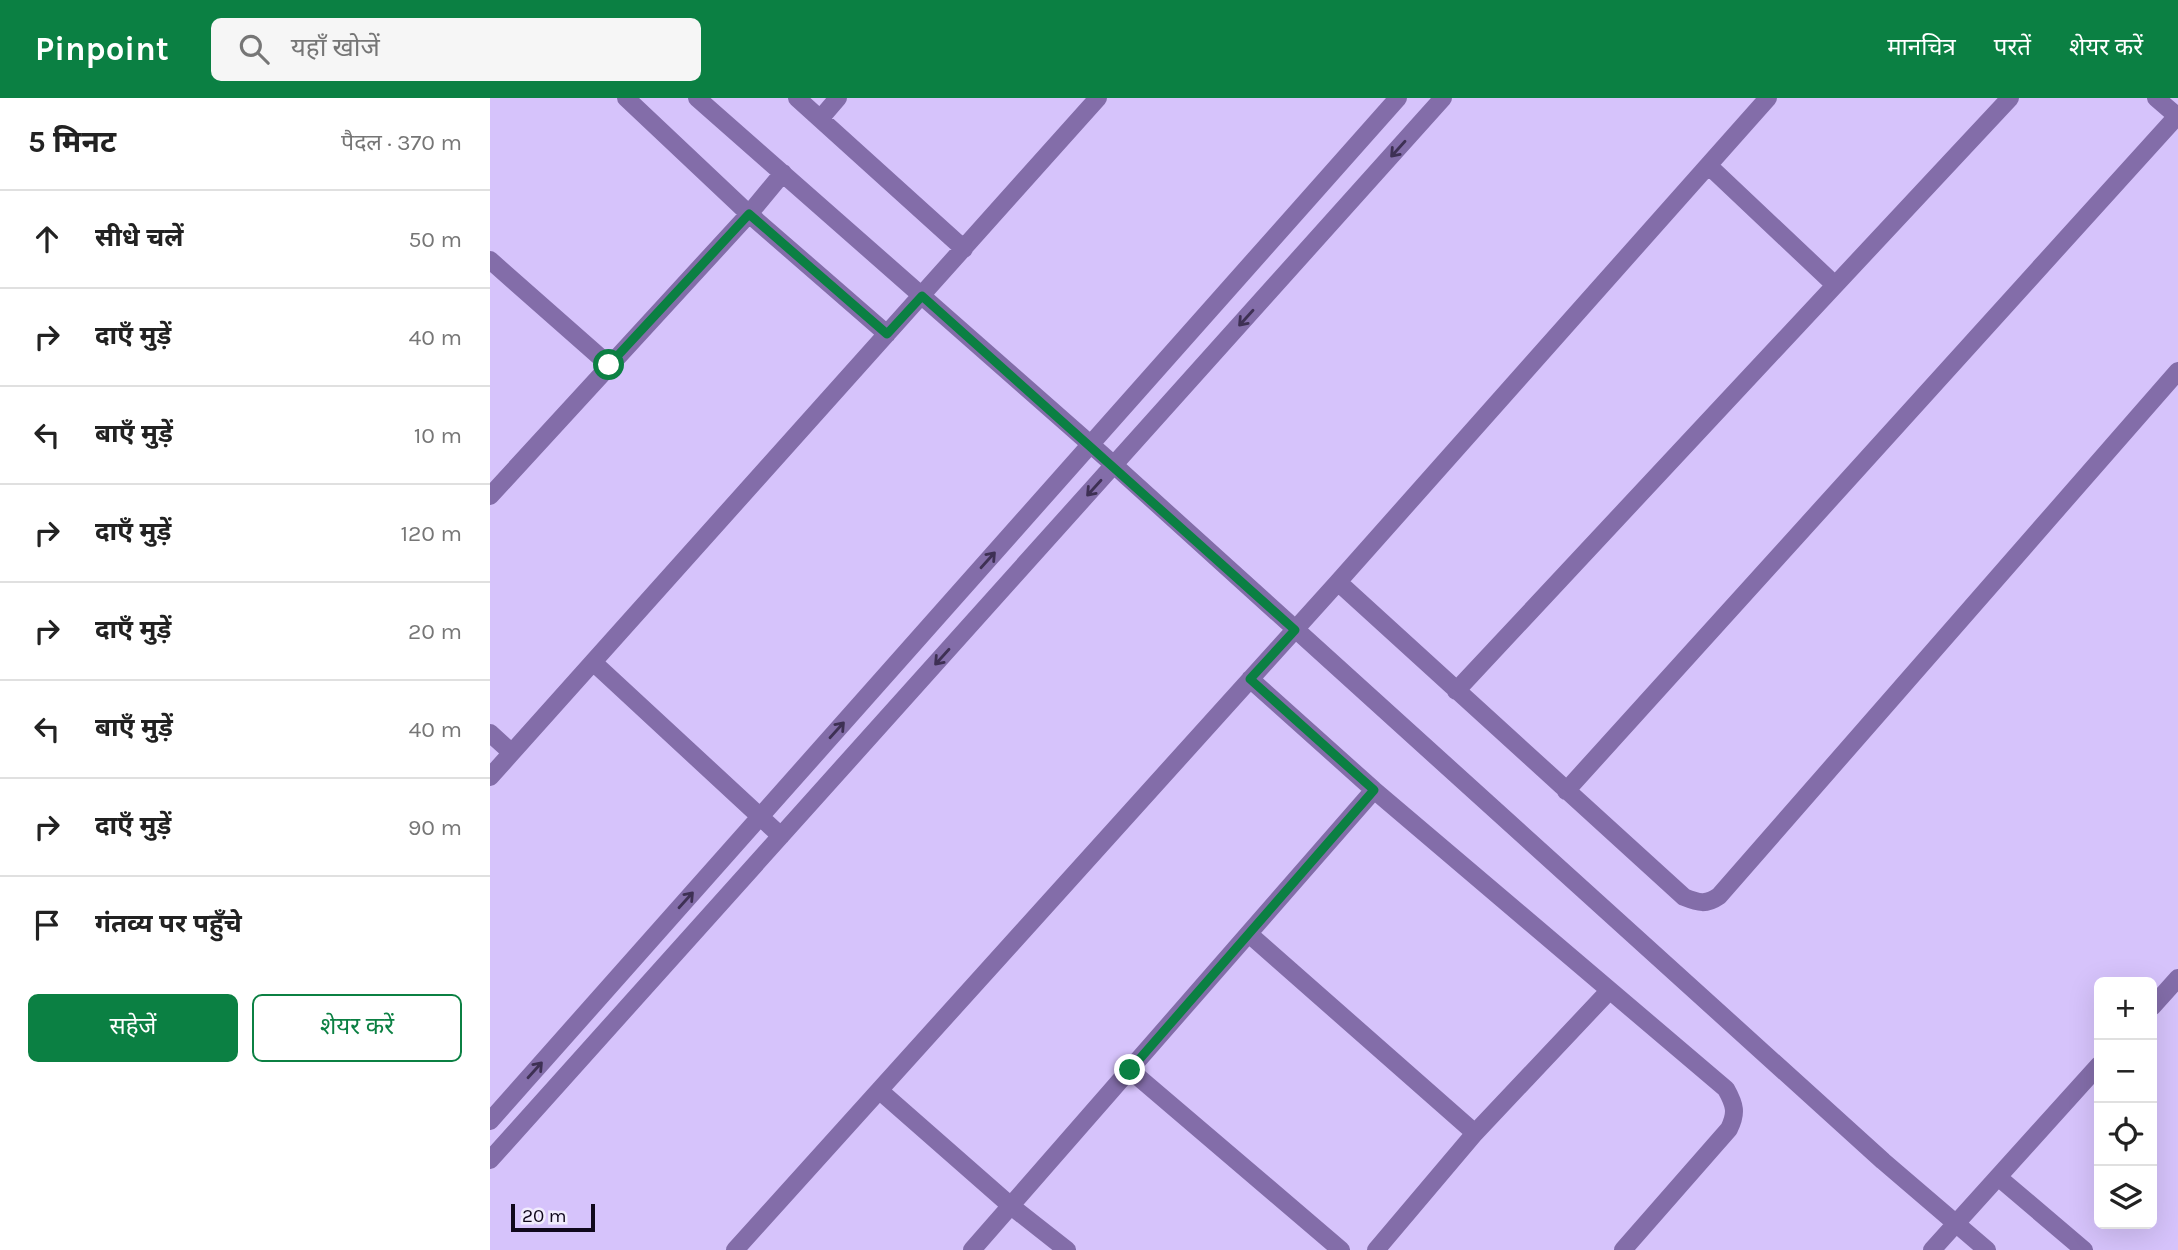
<!DOCTYPE html>
<html lang="hi">
<head>
<meta charset="utf-8">
<style>
	body { margin:0; font-family:Karla,"Noto Sans Devanagari",sans-serif; background:#f6f6f6; color:#222 }
	.controls { position:absolute; right:21px; bottom:21px; display:grid; overflow:hidden; border-radius:10px; box-shadow:0 7px 28px #0002 }
	.controls button { width:63px; height:63px; display:grid; place-items:center; padding:0; border:0; border-bottom:2px solid #e0e0e0; background:#fff; color:#222; font:35px sans-serif }
	.scale { position:absolute; left:21px; bottom:18px; width:84px; box-sizing:border-box; padding-left:7px; border:4px solid #10081b; border-top:0; font-size:19px; line-height:24px; white-space:nowrap; color:#10081b; -webkit-text-stroke:5px #f1ecfd; paint-order:stroke }
	.stop { position:absolute; width:21px; height:21px; margin:-16px; border:5px solid #0b8043; border-radius:50%; background:#fff }
	.stop.end { background:#0b8043; border-color:#fff; box-shadow:0 2px 7px #0008 }
	.list { margin:0; padding:0; list-style:none }
	h2 { display:flex; justify-content:space-between; align-items:center; height:91px; margin:0; padding:0 28px; font-size:30px }
	h2 small { font-size:23px; font-weight:400; color:#767676 }
	.list li { display:grid; grid-template-columns:46px 1fr auto; gap:21px; align-items:center; box-sizing:border-box; height:98px; padding:0 28px; border-top:2px solid #e0e0e0 }
	.list b { display:block; font-size:26px; white-space:nowrap }
	.list em { font-size:23px; font-style:normal; color:#767676 }
	.actions { display:flex; gap:14px; padding:21px 28px }
	.actions a { flex:1; padding:16px 0; border:2px solid #0b8043; border-radius:10px; text-align:center; font-size:24px; color:#0b8043 }
	.actions .main { background:#0b8043; color:#fff }
	.icon { flex:none; width:38px; height:38px; fill:none; stroke:currentColor; stroke-width:2; stroke-linecap:round; stroke-linejoin:round }
	.map { position:relative; flex:none; width:1688px; height:1152px; overflow:hidden }
	header { display:flex; align-items:center; gap:42px; box-sizing:border-box; height:98px; padding:0 35px; background:#0b8043; color:#fff }
	header strong { font-size:33px }
	nav { display:flex; gap:38px; margin-inline-start:auto; font-size:24px }
	.search { width:490px; height:63px; background:#f6f6f6; display:flex; align-items:center; gap:18px; box-sizing:border-box; padding:0 24px; border-radius:10px; color:#767676; font-size:26px }
	main { display:flex }
	aside { flex:1; background:#fff }
	.map>svg:first-child { display:block }
	.lines { fill:none; stroke-linecap:round; stroke-linejoin:round }
	.minor { stroke:#836da9; stroke-width:18 }
	.oneway { stroke:#3e3054 }
	.route { stroke:#0b8043; stroke-width:9 }
</style>
</head>
<body>
<header>
<strong>Pinpoint</strong>
<div class="search"><svg class="icon" aria-label="search" viewBox="0 0 24 24"><circle cx="10" cy="10" r="6"/><path d="M15 15l6 6"/></svg>यहाँ खोजें</div>
<nav><a>मानचित्र</a><a>परतें</a><a>शेयर करें</a></nav>
</header>
<main>
<aside>
<h2>5 मिनट<small>पैदल · 370 m</small></h2>
<ul class="list">
<li><svg class="icon" aria-label="ahead" viewBox="0 0 24 24"><path d="M12 20V5M6 11l6-6 6 6"/></svg><div><b>सीधे चलें</b></div><em>50 m</em></li>
<li><svg class="icon" aria-label="right" viewBox="0 0 24 24"><path d="M7 20v-9h11M14 6l5 5-5 5"/></svg><div><b>दाएँ मुड़ें</b></div><em>40 m</em></li>
<li><svg class="icon" aria-label="left" viewBox="0 0 24 24"><path d="M17 20v-9H6M10 6l-5 5 5 5"/></svg><div><b>बाएँ मुड़ें</b></div><em>10 m</em></li>
<li><svg class="icon" aria-label="right" viewBox="0 0 24 24"><path d="M7 20v-9h11M14 6l5 5-5 5"/></svg><div><b>दाएँ मुड़ें</b></div><em>120 m</em></li>
<li><svg class="icon" aria-label="right" viewBox="0 0 24 24"><path d="M7 20v-9h11M14 6l5 5-5 5"/></svg><div><b>दाएँ मुड़ें</b></div><em>20 m</em></li>
<li><svg class="icon" aria-label="left" viewBox="0 0 24 24"><path d="M17 20v-9H6M10 6l-5 5 5 5"/></svg><div><b>बाएँ मुड़ें</b></div><em>40 m</em></li>
<li><svg class="icon" aria-label="right" viewBox="0 0 24 24"><path d="M7 20v-9h11M14 6l5 5-5 5"/></svg><div><b>दाएँ मुड़ें</b></div><em>90 m</em></li>
<li><svg class="icon" aria-label="arrive" viewBox="0 0 24 24"><path d="M6 21V4h12l-3 4 3 4H6"/></svg><div><b>गंतव्य पर पहुँचे</b></div></li>
</ul>
<div class="actions"><a class="main">सहेजें</a><a>शेयर करें</a></div>
</aside>
<div class="map">
<svg width="1688" height="1152" viewBox="0 0 1688 1152">
	<rect width="100%" height="100%" fill="#d6c3fb"/>
	<g class="lines">
		<path class="minor" d="M 136,0 L 259,116 L 397,236
			M 207,0 L 624,367 L 1393,1063 L 1497,1152
			M 307,0 L 474,151
			M 1666,0 L 1688,19
			M 330,21 L 348,0
			M 1219,68 L 1345,187
			M 0,162 L 119,267
			M 0,398 L 259,116 L 293,75
			M 848,484 L 1194,799 C 1209,805 1216,807 1229,798 L 1688,273
			M 103,564 L 291,738
			M 760,581 L 884,692 L 1236,991 C 1245,1007 1247,1015 1239,1031 L 1133,1152
			M 966,593 L 1520,0
			M 0,635 L 21,654
			M 0,679 L 608,0
			M 1076,693 L 1688,17
			M 759,836 L 985,1035
			M 1662,909 L 1688,880
			M 640,972 L 851,1152
			M 390,993 L 521,1108 L 577,1152
			M 0,1023 L 908,0
			M 0,1062 L 953,0
			M 1508,1079 L 1594,1152
			M 245,1152 L 848,484 L 1278,0
			M 482,1152 L 884,692
			M 886,1152 L 985,1035 L 1119,893
			M 1442,1152 L 1609,967"/>
	</g>
	<defs><path id="oneway-shaft" d="M-6 0H5M1.5-3L5.5 0L1.5 3" fill="none" stroke-width="1.6" stroke-linecap="round" stroke-linejoin="round" transform="scale(1.75)"/></defs>
	<g class="oneway">
		<use href="#oneway-shaft" transform="translate(908 51) rotate(132)"/>
		<use href="#oneway-shaft" transform="translate(756 220) rotate(132)"/>
		<use href="#oneway-shaft" transform="translate(604 390) rotate(132)"/>
		<use href="#oneway-shaft" transform="translate(498 462) rotate(-48)"/>
		<use href="#oneway-shaft" transform="translate(452 559) rotate(132)"/>
		<use href="#oneway-shaft" transform="translate(347 632) rotate(-48)"/>
		<use href="#oneway-shaft" transform="translate(196 802) rotate(-48)"/>
		<use href="#oneway-shaft" transform="translate(45 972) rotate(-48)"/>
	</g>
	<g class="lines">
		<path class="route" d="M 119,267 L 259,116 L 397,236 L 432,198 L 805,532 L 760,581 L 884,692 L 640,972"/>
	</g>
</svg>
<div class="controls">
<button>+</button>
<button>−</button>
<button><svg class="icon" aria-label="locate" viewBox="0 0 24 24"><circle cx="12" cy="12" r="6"/><path d="M12 2v4M12 18v4M2 12h4M18 12h4"/></svg></button>
<button><svg class="icon" aria-label="layers" viewBox="0 0 24 24"><path d="M12 4l9 5-9 5-9-5zM3 14l9 5 9-5"/></svg></button>
</div>
<div class="scale">20 m</div>
<div class="stop" style="left:119px;top:267px"></div>
<div class="stop end" style="left:640px;top:972px"></div>
</div>
</main>
</body>
</html>
